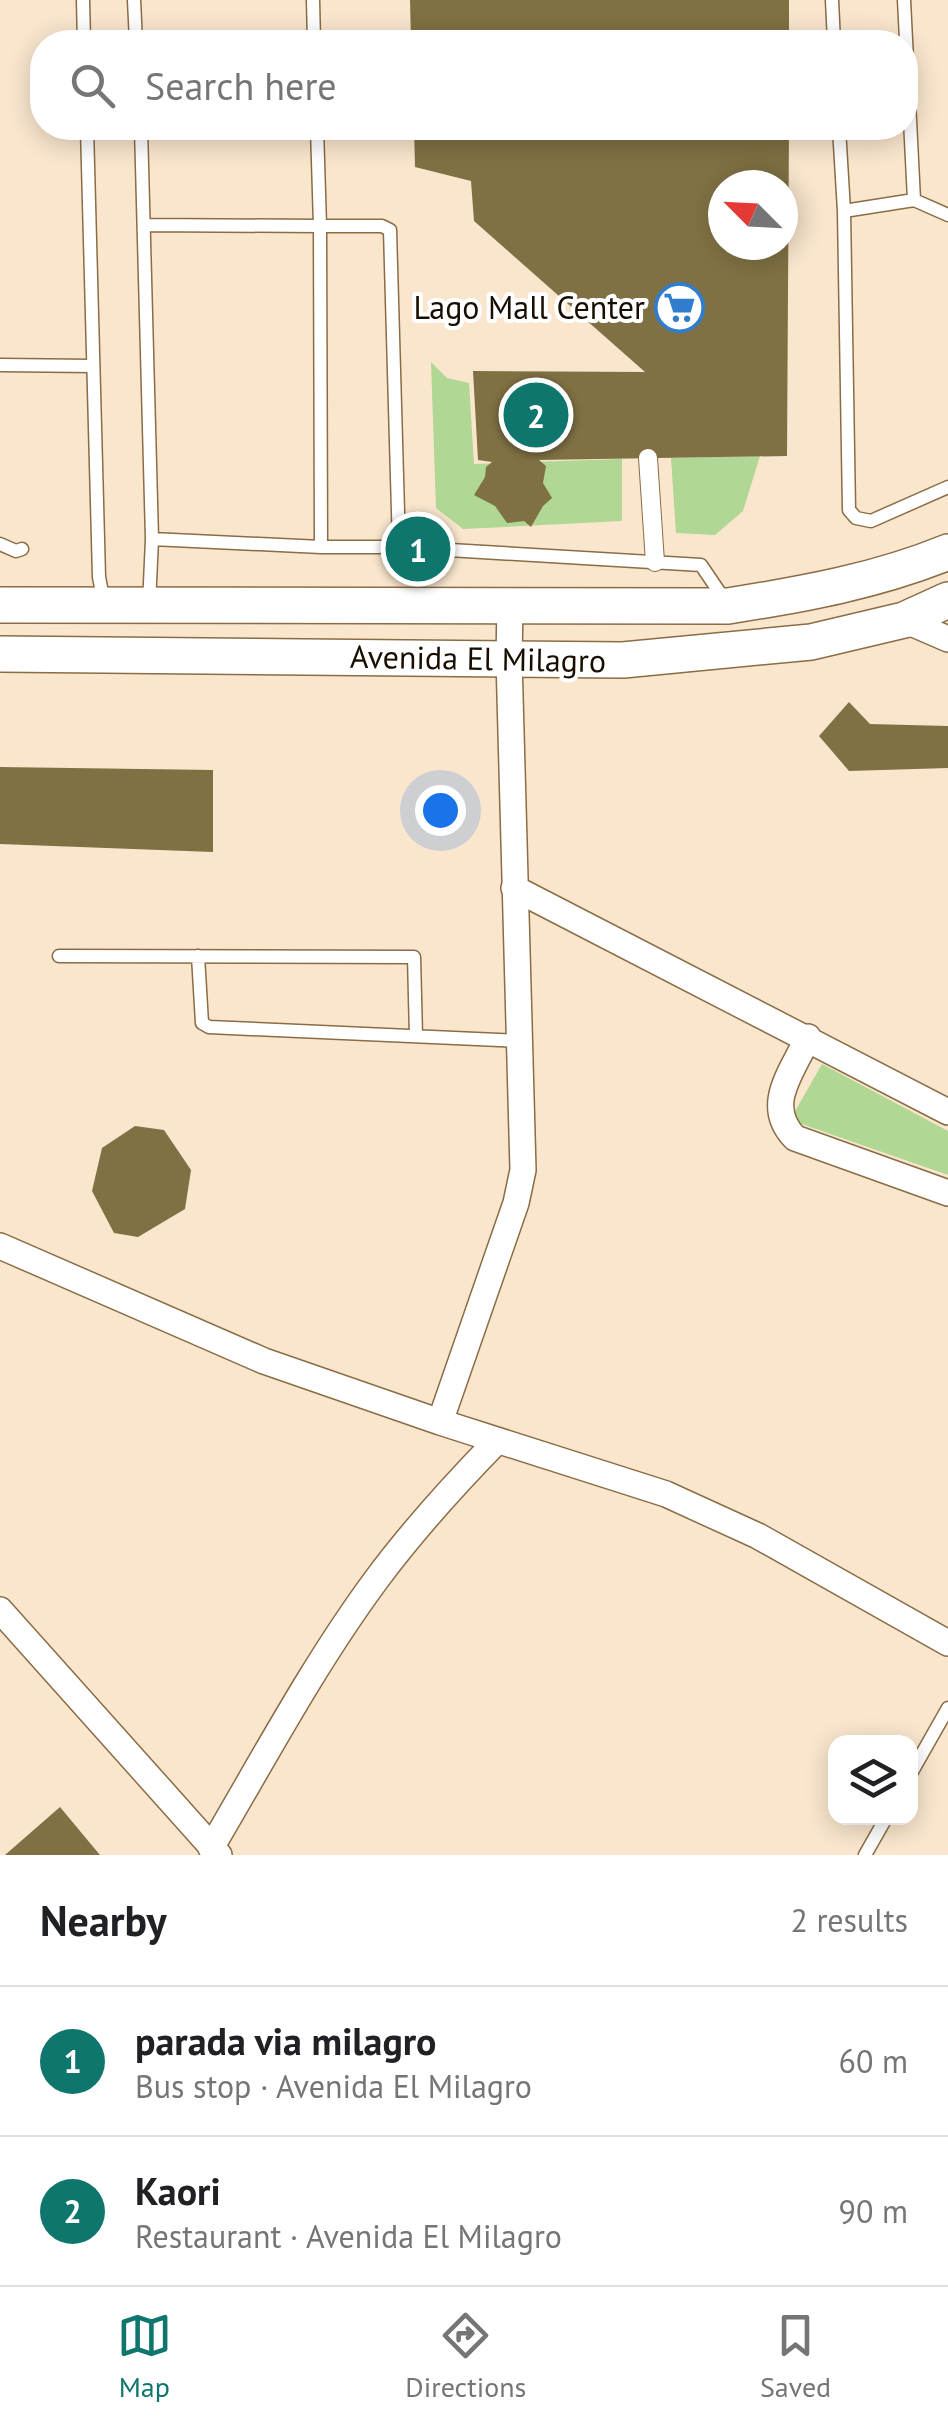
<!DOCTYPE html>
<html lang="en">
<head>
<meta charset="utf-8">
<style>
	body { margin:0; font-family:"PT Sans",sans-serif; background:#f6f6f6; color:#202124 }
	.controls { position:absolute; right:30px; bottom:30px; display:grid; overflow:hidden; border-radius:20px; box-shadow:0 5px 25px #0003 }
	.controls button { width:90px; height:90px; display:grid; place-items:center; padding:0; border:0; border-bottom:2px solid #e0e0e0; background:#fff; color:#202124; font:50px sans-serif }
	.compass { position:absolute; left:708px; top:170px; width:90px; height:90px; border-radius:50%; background:#fff; box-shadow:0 5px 25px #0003; rotate:294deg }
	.you { position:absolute; left:440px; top:810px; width:35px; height:35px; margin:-25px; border:8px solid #fff; border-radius:50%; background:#1a73e8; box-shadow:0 0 0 15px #1a73e833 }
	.badge { display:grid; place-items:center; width:65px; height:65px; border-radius:50%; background:#0f766e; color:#fff; font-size:32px; font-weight:700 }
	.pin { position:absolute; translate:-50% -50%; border:5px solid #fff; box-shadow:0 2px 10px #0006 }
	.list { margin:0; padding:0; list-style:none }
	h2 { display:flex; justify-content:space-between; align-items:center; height:130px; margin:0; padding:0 40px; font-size:42px }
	h2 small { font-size:32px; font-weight:400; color:#757577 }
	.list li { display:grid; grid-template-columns:65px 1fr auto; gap:30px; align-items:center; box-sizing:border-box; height:150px; padding:0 40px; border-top:2px solid #e0e0e0 }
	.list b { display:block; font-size:38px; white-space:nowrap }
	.list p { margin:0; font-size:32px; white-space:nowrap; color:#757577 }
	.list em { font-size:32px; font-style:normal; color:#757577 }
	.icon { flex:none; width:55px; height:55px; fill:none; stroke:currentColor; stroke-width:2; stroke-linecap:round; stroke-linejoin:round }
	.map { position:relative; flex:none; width:948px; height:1855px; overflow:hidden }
	.search { position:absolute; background:#fff; box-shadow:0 5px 25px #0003; left:30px; right:30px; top:30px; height:110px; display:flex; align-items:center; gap:25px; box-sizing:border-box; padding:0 35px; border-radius:40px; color:#757577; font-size:38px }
	.sheet { height:430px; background:#fff }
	nav { display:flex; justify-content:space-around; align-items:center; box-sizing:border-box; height:140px; border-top:2px solid #e0e0e0; background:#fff; font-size:28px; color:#757577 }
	nav a { display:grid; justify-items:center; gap:5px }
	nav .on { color:#0f766e }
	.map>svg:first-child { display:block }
	.green { fill:#b0d794 }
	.building { fill:#7f7143; fill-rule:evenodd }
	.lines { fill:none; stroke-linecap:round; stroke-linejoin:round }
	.service-casing { stroke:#8a6c45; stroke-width:15 }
	.pedestrian-casing { stroke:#8a6c45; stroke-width:20 }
	.minor-casing { stroke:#8a6c45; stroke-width:28 }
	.secondary-casing { stroke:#8a6c45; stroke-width:38 }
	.service { stroke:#fff; stroke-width:12 }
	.pedestrian { stroke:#fff; stroke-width:18 }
	.minor { stroke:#fff; stroke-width:25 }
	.secondary { stroke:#fff; stroke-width:35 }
	.labels { text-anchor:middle; stroke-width:8; stroke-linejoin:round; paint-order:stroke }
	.poi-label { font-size:32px; fill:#180d01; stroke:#fff; text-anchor:end }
	.street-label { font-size:32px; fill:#180d01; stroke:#fff }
</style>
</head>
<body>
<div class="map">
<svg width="948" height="1855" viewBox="0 0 948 1855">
	<rect width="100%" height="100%" fill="#fae6cd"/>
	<path class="green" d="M 431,362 L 447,378 L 469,383 L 474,464 L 622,459 L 622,521 L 463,529 L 436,508 Z
		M 760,456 L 743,511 L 715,535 L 676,533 L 671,458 Z
		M 822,1064 L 948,1131 L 948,1175 L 790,1120 Z"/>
	<path class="building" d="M 410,0 L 789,0 L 789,42 L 411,42 Z
		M 414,128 L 789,128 L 787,456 L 539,460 L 546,466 L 543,483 L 552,498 L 543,506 L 531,527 L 524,521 L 507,523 L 495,506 L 474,495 L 485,477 L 486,467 L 492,462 L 478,460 L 473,371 L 645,372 L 474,221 L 471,181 L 415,167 ZM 723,185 L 783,185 L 783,245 L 723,245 Z
		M 849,702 L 870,724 L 948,726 L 948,768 L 849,771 L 819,736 Z
		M 0,767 L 213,770 L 213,852 L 0,844 Z
		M 135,1126 L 164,1130 L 191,1170 L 185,1209 L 138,1237 L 114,1233 L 92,1191 L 102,1148 Z
		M 60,1807 L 100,1855 L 5,1855 Z"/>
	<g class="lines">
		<defs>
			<path id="service" d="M 83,0 L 84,42
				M 134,0 L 136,42
				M 313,0 L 314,42
				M 832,0 L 834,42
				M 904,0 L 914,200
				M 87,128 L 99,577 L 104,603
				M 141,128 L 152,539 L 149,605
				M 317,128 L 320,226 L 382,226 L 390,230 L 399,547 L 701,565 L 724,599
				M 839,128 L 844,211 L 849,510 L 856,518 L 871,521 L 948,487
				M 844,211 L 914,200 L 948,215
				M 145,225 L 320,226 L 321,547 L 399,547
				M 0,365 L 93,366
				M 152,539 L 321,547
				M 0,544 L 16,551 L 22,549
				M 59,956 L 414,957 L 416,1036
				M 198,956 L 202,1023 L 209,1027 L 519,1041
				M 910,1775 L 948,1708
				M 865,1855 L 886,1818"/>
			<path id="pedestrian" d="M 648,458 L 655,562"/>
			<path id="minor" d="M 904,620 L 948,639
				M 514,888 L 948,1112
				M 808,1037 C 792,1073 763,1105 795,1138 L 948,1193
				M 0,1246 L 264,1361 L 440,1422 L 666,1494 L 758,1536 L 948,1643
				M 440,1422 L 516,1203 L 523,1170 L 509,659 L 510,605
				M 0,1610 L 219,1855
				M 211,1848 C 264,1758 314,1664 376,1580 C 413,1530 454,1485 497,1441"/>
			<path id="secondary" d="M 0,605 L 728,606 C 804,594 877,581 948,552
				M 0,654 L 623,660 L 811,642 L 904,620 L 948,600"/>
		</defs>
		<use href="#service" class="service-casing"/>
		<use href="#pedestrian" class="pedestrian-casing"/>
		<use href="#minor" class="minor-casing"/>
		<use href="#secondary" class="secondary-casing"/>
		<use href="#service" class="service"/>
		<use href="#pedestrian" class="pedestrian"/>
		<use href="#minor" class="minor"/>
		<use href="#secondary" class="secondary"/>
	</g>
	<defs>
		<symbol id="supermarket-ring" viewBox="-11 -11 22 22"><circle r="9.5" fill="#fff" stroke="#317dcd" stroke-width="1.5"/><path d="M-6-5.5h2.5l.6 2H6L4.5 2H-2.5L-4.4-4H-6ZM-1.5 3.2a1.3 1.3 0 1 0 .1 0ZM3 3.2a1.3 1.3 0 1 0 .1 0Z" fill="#317dcd"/></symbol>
	</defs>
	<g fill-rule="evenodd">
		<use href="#supermarket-ring" x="652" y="280" width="55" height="55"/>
	</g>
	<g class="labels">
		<g class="poi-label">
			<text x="645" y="319">Lago Mall Center</text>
		</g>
		<g class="street-label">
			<text transform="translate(478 659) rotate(1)" y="11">Avenida El Milagro</text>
		</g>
	</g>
</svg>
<div class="controls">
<button><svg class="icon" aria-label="layers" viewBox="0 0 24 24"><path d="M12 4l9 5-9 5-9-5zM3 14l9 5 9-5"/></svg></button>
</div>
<svg class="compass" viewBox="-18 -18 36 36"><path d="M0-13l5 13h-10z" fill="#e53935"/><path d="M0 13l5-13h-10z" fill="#757577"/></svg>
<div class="you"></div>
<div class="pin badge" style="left:418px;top:549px">1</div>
<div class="pin badge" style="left:536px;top:415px">2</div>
<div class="search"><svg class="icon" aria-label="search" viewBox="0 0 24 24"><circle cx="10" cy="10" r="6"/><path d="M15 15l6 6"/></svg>Search here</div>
</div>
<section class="sheet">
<h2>Nearby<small>2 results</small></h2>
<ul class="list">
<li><span class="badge">1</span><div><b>parada via milagro</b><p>Bus stop · Avenida El Milagro</p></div><em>60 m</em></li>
<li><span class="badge">2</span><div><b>Kaori</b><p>Restaurant · Avenida El Milagro</p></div><em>90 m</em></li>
</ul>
</section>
<nav>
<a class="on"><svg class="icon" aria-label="map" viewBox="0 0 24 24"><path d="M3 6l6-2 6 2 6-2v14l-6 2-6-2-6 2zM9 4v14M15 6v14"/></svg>Map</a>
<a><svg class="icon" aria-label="directions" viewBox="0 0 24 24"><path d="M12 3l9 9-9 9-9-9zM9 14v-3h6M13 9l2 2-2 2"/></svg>Directions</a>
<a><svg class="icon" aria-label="saved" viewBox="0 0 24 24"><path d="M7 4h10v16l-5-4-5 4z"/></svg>Saved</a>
</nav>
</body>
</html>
